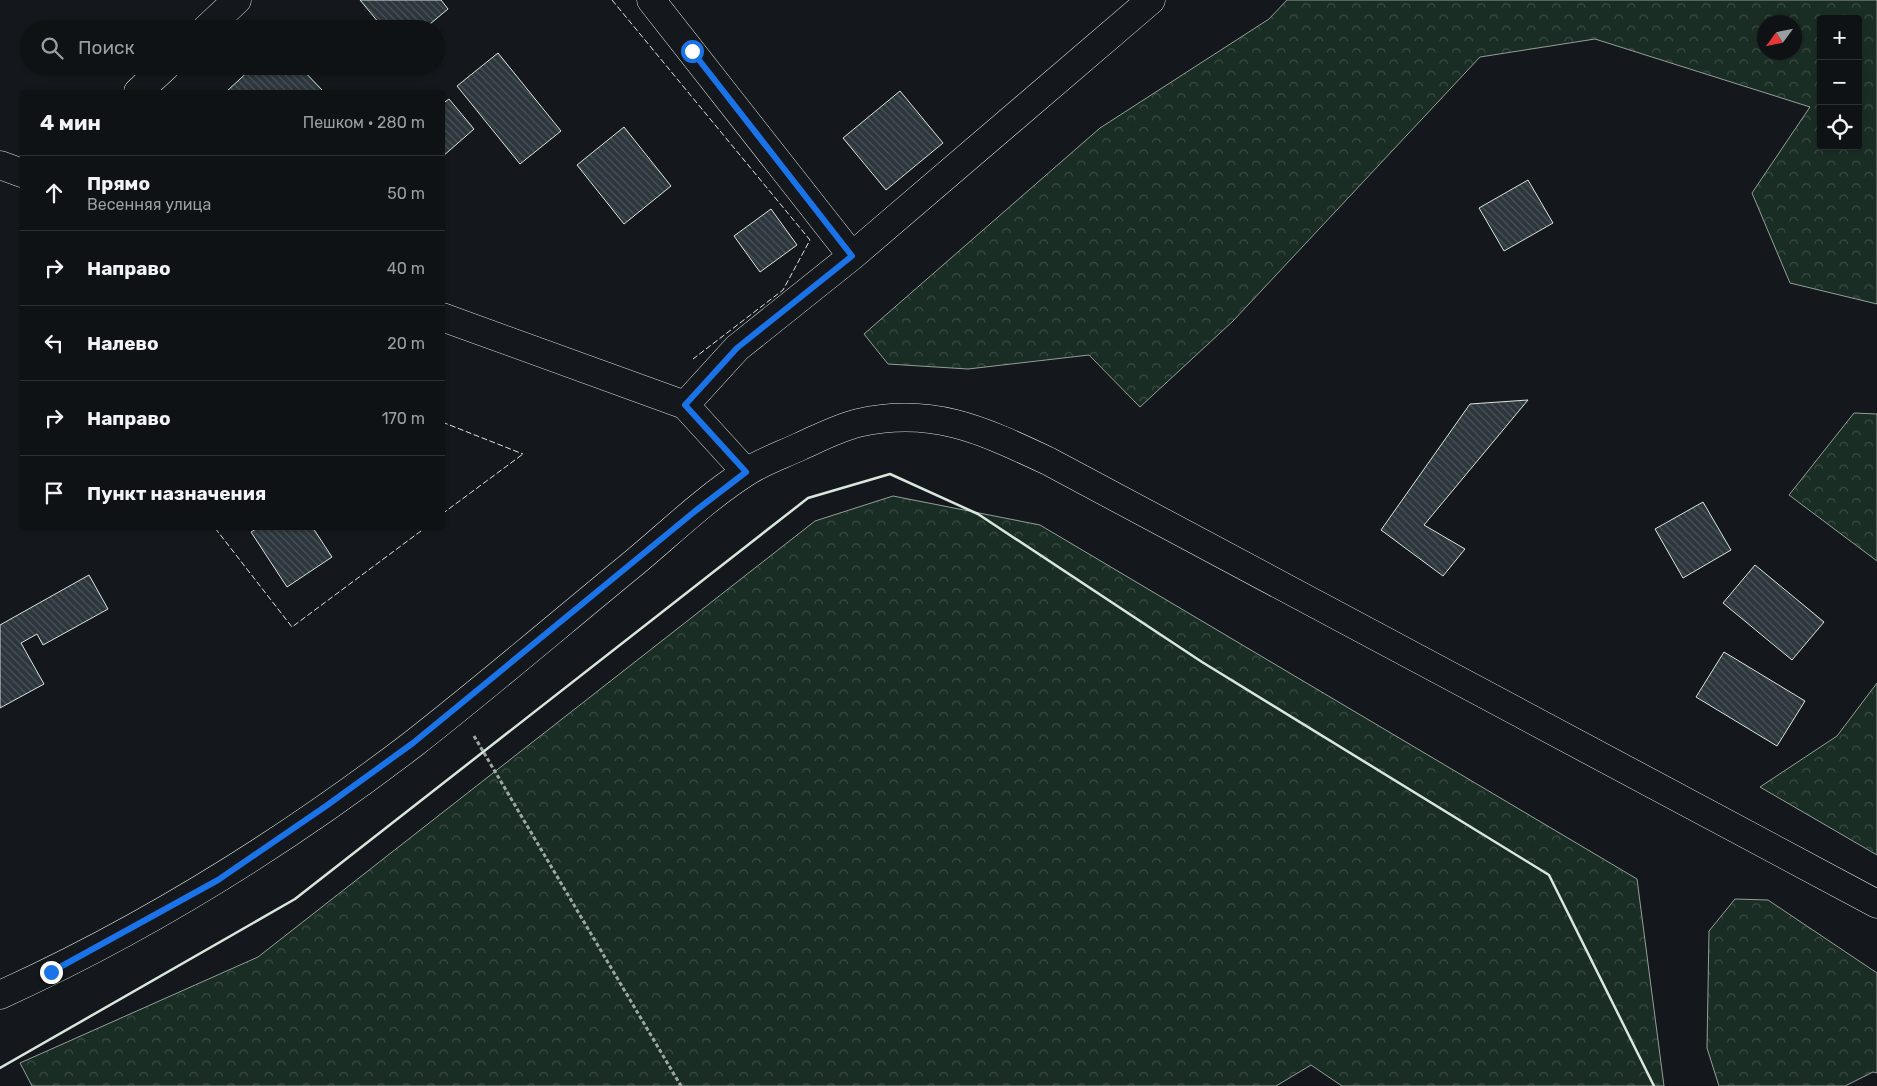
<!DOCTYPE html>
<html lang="ru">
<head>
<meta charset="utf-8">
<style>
	body { margin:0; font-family:Rubik,sans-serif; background:#181b1e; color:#f1f3f6 }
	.controls { position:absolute; right:15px; top:15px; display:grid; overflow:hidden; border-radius:5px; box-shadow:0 1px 4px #0004 }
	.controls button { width:45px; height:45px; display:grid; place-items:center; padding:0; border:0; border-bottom:1px solid #2f3234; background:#0f1215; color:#f1f3f6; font:25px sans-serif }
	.compass { position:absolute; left:1757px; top:15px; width:45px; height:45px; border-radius:50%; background:#0f1215; box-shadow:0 1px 4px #0004; rotate:237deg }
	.stop { position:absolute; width:15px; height:15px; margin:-11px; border:4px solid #1a73e8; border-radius:50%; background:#fff }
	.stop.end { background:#1a73e8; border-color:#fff; box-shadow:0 1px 5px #0008 }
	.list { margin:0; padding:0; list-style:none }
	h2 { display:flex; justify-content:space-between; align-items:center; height:65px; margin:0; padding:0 20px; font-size:21px }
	h2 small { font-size:16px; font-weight:400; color:#9b9ea0 }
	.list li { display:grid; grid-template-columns:32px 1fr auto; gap:15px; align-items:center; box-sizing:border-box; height:75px; padding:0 20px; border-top:1px solid #2f3234 }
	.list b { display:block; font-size:19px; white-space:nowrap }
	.list p { margin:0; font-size:16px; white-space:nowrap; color:#9b9ea0 }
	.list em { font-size:16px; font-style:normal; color:#9b9ea0 }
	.icon { flex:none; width:28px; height:28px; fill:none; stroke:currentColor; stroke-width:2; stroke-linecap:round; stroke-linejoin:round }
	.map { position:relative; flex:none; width:1877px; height:1086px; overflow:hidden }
	.search { position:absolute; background:#0f1215; box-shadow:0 1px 4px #0004; left:20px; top:20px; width:425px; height:55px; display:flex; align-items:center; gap:12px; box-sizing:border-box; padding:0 18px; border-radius:28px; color:#9b9ea0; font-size:19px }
	.panel { position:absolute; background:#0f1215; box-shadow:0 1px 4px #0004; left:20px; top:90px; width:425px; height:440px; border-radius:5px }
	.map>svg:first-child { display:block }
	.forest { fill:url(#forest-crowns); stroke:#939e99; fill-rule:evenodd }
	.building { fill:url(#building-back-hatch); stroke:#d8e6dc }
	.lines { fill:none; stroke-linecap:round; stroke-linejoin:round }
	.minor-casing { stroke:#d8e6dc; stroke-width:29 }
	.secondary-casing { stroke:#d8e6dc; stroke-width:29 }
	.path { stroke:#9da8a2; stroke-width:3; stroke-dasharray:4 2.5; stroke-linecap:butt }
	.minor { stroke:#14181c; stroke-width:28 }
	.secondary { stroke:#14181c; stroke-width:28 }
	.fence { stroke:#d8e6dc; stroke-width:1; stroke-dasharray:6 2.5; stroke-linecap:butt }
	.wall { stroke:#d8e6dc; stroke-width:2.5 }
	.route { stroke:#1a73e8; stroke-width:6 }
</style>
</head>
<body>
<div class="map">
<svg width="1877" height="1086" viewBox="0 0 1877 1086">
	<defs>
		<pattern id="forest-crowns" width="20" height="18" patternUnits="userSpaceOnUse" patternTransform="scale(1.25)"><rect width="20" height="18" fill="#1a2d24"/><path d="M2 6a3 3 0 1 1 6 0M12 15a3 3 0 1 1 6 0" fill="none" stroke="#3b4b43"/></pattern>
		<pattern id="building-back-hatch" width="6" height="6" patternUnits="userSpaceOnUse" patternTransform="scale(1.25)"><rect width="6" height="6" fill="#2c363c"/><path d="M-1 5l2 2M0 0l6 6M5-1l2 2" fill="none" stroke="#4a5358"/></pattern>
	</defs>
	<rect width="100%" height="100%" fill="#14181c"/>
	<path class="forest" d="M 1287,0 L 1877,0 L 1877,304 L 1790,283 L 1752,193 L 1810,107 L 1595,39 L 1480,57 L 1233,321 L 1140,407 L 1089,355 L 968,369 L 888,364 L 864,334 L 1100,128 L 1269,19 ZM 1821,19 L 1858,19 L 1858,146 L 1821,146 ZM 1794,22 L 1794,52 L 1764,52 L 1764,22 Z
		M 1854,413 L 1877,414 L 1877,561 L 1789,495 Z
		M 893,496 L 1040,525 L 1637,879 L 1664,1086 L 1342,1086 L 1311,1065 L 1276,1086 L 32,1086 L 20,1063 L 258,957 L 815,521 Z
		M 1877,683 L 1877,855 L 1760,787 L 1837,736 Z
		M 1735,899 L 1768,900 L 1877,973 L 1877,1073 L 1873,1072 L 1845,1086 L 1719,1086 L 1707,1048 L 1709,931 Z"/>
	<path class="building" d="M 360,0 L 441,0 L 448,9 L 424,29 L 384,29 Z
		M 498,53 L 561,131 L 520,164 L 457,86 Z
		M 254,66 L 299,66 L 324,92 L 226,92 Z
		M 900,91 L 943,143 L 886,190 L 843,138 Z
		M 449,99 L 474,129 L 442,157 L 442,104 Z
		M 624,127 L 671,186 L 624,224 L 577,165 Z
		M 1528,180 L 1553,223 L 1504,251 L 1479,208 Z
		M 771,209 L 797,245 L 760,272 L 734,236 Z
		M 1528,400 L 1424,525 L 1465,549 L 1443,576 L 1381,530 L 1470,404 Z
		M 1703,502 L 1731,550 L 1683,578 L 1655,529 Z
		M 258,528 L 313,528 L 332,557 L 287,587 L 251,532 Z
		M 1755,565 L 1824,622 L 1792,660 L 1723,603 Z
		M 89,575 L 108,609 L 43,645 L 37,634 L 21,643 L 44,684 L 0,708 L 0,625 Z
		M 1724,652 L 1805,701 L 1777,746 L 1696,697 Z"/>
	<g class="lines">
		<defs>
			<path id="minor" d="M 651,0 L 852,256
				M 206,29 L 237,0
				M 138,92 L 166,66
				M 0,165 L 22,173
				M 442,317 L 685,405 L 746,472
				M 685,405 L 737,348 L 852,256 L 1151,0"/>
			<path id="secondary" d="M 0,995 C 147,928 285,842 413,744 C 486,687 557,626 629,567 C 667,536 703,500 745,473 C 761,462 782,455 801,446 C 819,438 838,428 858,423 C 932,406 982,430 1048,461 L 1877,904"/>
		</defs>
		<use href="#minor" class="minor-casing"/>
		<use href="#secondary" class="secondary-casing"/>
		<path class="path" d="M 474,736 L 681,1086"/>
		<use href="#minor" class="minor"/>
		<use href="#secondary" class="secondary"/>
		<path class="fence" d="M 612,0 L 810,240 L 783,290 L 693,359
			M 442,422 L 523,454
			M 442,514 L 523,454
			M 215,528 L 292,627 L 425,528"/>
		<path class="wall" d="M 0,1068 L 295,899 L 808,498 L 890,474 L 978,514 L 1202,662 L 1549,875 L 1654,1086"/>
	</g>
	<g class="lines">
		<path class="route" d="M 51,972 L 218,880 L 326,806 L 413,743 L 694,512 L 746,472 L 685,405 L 737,348 L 852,256 L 692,51"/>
	</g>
</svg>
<div class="controls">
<button>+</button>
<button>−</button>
<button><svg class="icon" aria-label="locate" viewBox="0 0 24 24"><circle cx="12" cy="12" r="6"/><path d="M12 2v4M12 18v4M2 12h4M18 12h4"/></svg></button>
</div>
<svg class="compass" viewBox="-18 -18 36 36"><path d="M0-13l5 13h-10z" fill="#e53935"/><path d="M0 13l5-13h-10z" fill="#9b9ea0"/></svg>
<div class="stop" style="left:692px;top:51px"></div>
<div class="stop end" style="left:51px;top:972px"></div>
<div class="search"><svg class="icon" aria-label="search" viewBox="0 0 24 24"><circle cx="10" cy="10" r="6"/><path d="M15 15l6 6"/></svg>Поиск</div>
<section class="panel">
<h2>4 мин<small>Пешком · 280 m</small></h2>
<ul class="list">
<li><svg class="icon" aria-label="ahead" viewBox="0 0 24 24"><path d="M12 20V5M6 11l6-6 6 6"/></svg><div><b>Прямо</b><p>Весенняя улица</p></div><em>50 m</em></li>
<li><svg class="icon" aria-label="right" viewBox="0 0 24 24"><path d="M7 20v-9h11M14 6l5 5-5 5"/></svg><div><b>Направо</b></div><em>40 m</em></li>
<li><svg class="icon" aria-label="left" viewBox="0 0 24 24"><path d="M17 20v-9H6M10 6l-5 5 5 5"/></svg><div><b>Налево</b></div><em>20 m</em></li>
<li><svg class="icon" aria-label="right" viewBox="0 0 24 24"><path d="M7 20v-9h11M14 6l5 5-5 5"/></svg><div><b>Направо</b></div><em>170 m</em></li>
<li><svg class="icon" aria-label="arrive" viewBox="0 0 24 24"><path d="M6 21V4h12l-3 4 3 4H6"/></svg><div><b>Пункт назначения</b></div></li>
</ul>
</section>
</div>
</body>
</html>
